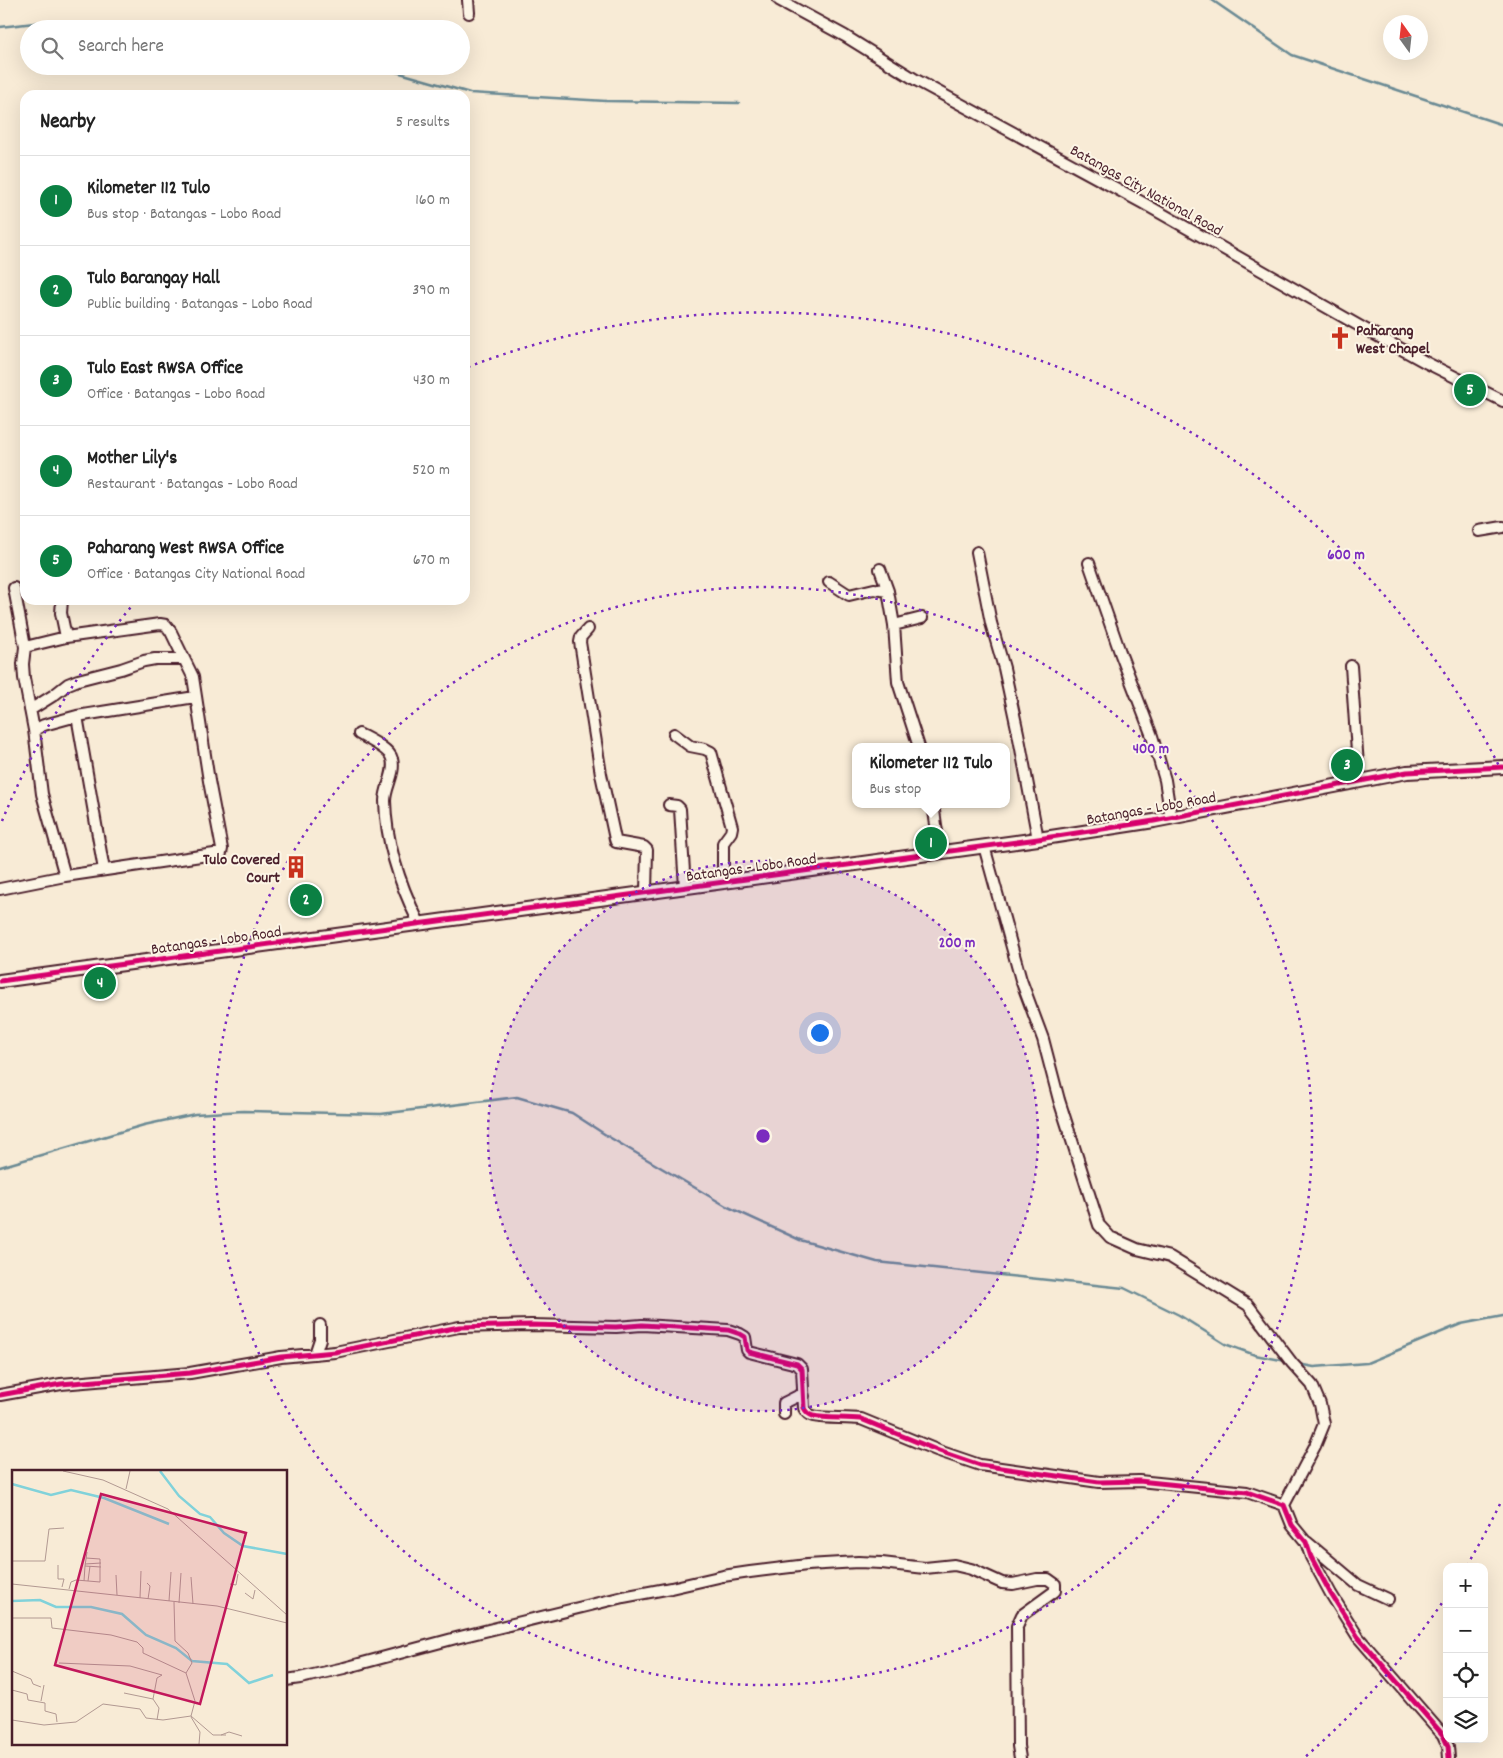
<!DOCTYPE html>
<html lang="en">
<head>
<meta charset="utf-8">
<style>
	body { margin:0; font-family:Dekko,sans-serif; background:#f6f6f6; color:#222 }
	.controls { position:absolute; right:15px; bottom:15px; display:grid; overflow:hidden; border-radius:10px; box-shadow:0 5px 20px #0002 }
	.controls button { width:45px; height:45px; display:grid; place-items:center; padding:0; border:0; border-bottom:1px solid #e0e0e0; background:#fff; color:#222; font:25px sans-serif }
	.compass { position:absolute; left:1383px; top:15px; width:45px; height:45px; border-radius:50%; background:#fff; box-shadow:0 5px 20px #0002; rotate:345deg }
	.you { position:absolute; left:819px; top:1032px; width:18px; height:18px; margin:-12px; border:4px solid #fff; border-radius:50%; background:#1a73e8; box-shadow:0 0 0 8px #1a73e833 }
	.badge { display:grid; place-items:center; width:32px; height:32px; border-radius:50%; background:#0b8043; color:#fff; font-size:16px; font-weight:700 }
	.pin { position:absolute; translate:-50% -50%; border:2px solid #fff; box-shadow:0 1px 5px #0006 }
	.popup { position:absolute; left:852px; top:743px; width:158px; height:65px; box-sizing:border-box; display:grid; place-content:center; border-radius:10px; background:#fff; filter:drop-shadow(0 1px 4px #0005); font-size:16px; white-space:nowrap; color:#767676 }
	.popup b { font-size:19px; color:#222 }
	.popup::after { content:''; position:absolute; left:50%; top:100%; margin-left:-10px; border:10px solid transparent; border-top-color:#fff }
	.list { margin:0; padding:0; list-style:none }
	h2 { display:flex; justify-content:space-between; align-items:center; height:65px; margin:0; padding:0 20px; font-size:21px }
	h2 small { font-size:16px; font-weight:400; color:#767676 }
	.list li { display:grid; grid-template-columns:32px 1fr auto; gap:15px; align-items:center; box-sizing:border-box; height:90px; padding:0 20px; border-top:1px solid #e0e0e0 }
	.list b { display:block; font-size:19px; white-space:nowrap }
	.list p { margin:0; font-size:16px; white-space:nowrap; color:#767676 }
	.list em { font-size:16px; font-style:normal; color:#767676 }
	.icon { flex:none; width:28px; height:28px; fill:none; stroke:currentColor; stroke-width:2; stroke-linecap:round; stroke-linejoin:round }
	.map { position:relative; flex:none; width:1503px; height:1758px; overflow:hidden }
	.search { position:absolute; background:#fff; box-shadow:0 5px 20px #0002; left:20px; top:20px; width:450px; height:55px; display:flex; align-items:center; gap:12px; box-sizing:border-box; padding:0 18px; border-radius:28px; color:#767676; font-size:19px }
	.panel { position:absolute; background:#fff; box-shadow:0 5px 20px #0002; left:20px; top:90px; width:450px; height:515px; border-radius:15px }
	.map>svg:first-child { display:block }
	.lines { fill:none; stroke-linecap:round; stroke-linejoin:round }
	.stream { stroke:#6b8a94; stroke-width:2.5 }
	.minor-casing { stroke:#4a1f2b; stroke-width:14 }
	.major-casing { stroke:#4a1f2b; stroke-width:16 }
	.minor { stroke:#fcf5e5; stroke-width:10 }
	.major { stroke:#fcf5e5; stroke-width:12 }
	.cycleway-casing { stroke:#fcf5e5; stroke-width:8 }
	.cycleway { stroke:#d6006c; stroke-width:5 }
	.ring { fill:none; stroke:#7b2cbf; stroke-width:2.5; stroke-dasharray:2.5 5 }
	.labels { text-anchor:middle; stroke-width:4; stroke-linejoin:round; paint-order:stroke }
	.street-label { font-size:16px; fill:#4a1f2b; stroke:#fcf5e5 }
	.poi-label { font-size:16px; font-weight:bold; fill:#4a1f2b; stroke:#fcf5e5; text-anchor:start }
	.inset-river { fill:none; stroke:#81d2da; stroke-width:2.5 }
	.inset-road { fill:none; stroke:#b29992; stroke-width:1 }
	.view { fill:#c2185b; fill-opacity:0.15; stroke:#c2185b; stroke-width:2.5 }
	.inset-edge { fill:none; stroke:#4a1f2b; stroke-width:2.5 }
	.centre { fill:#7b2cbf; stroke:#fcf5e5; stroke-width:2.5 }
	.ring-label { font-size:15px; text-anchor:middle; font-weight:bold; fill:#7b2cbf; stroke:#fcf5e5; stroke-width:4; stroke-linejoin:round; paint-order:stroke }
</style>
</head>
<body>
<div class="map">
<svg width="1503" height="1758" viewBox="0 0 1503 1758">
	<rect width="100%" height="100%" fill="#f8ebd6"/>
	<filter id="ink" filterUnits="userSpaceOnUse"><feTurbulence type="fractalNoise" baseFrequency=".02" numOctaves="2"/><feDisplacementMap in="SourceGraphic" scale="10" xChannelSelector="R" yChannelSelector="G"/><feConvolveMatrix kernelMatrix="1 2 1 2 8 2 1 2 1" color-interpolation-filters="sRGB"/></filter>
	<g filter="url(#ink)">
		<g class="lines">
			<path class="stream" d="M 1212,0 L 1292,55 L 1503,125
				M 0,27 L 43,22 L 126,27 L 132,29
				M 370,66 L 386,69 L 470,93 L 606,101 L 739,103
				M 0,1167 L 144,1125 L 195,1114 L 243,1111 L 381,1114 L 517,1097 L 572,1113 L 609,1137 L 726,1206 L 800,1240 L 877,1262 L 1124,1288 L 1179,1315 L 1225,1344 L 1255,1355 L 1286,1361
				M 1298,1364 L 1314,1367 L 1367,1363 L 1461,1324 L 1503,1316"/>
			<defs>
				<path id="minor" d="M 468,0 L 469,13
					M 779,0 L 845,36 L 916,80 L 1143,203 L 1363,328 L 1427,363 L 1503,401
					M 1479,531 L 1503,527
					M 977,552 L 991,623 L 1004,668 L 1018,733 L 1038,839
					M 1089,563 L 1121,655 L 1152,736 L 1165,780 L 1171,818
					M 880,569 L 888,591 L 894,625 L 898,682 L 919,747
					M 829,582 L 849,595 L 874,589 L 888,591
					M 14,588 L 25,647 L 23,664 L 24,678 L 34,730 L 44,725 L 77,716 L 195,697
					M 62,600 L 61,613 L 66,637
					M 894,625 L 922,618
					M 588,629 L 581,637 L 580,642 L 601,774 L 615,839 L 616,842 L 644,847 L 647,850 L 646,892
					M 1351,666 L 1359,780
					M 30,710 L 54,695 L 68,684 L 78,680 L 121,669 L 144,661 L 155,659 L 183,659
					M 77,716 L 104,870
					M 34,730 L 42,794 L 65,876
					M 359,734 C 368,739 390,749 392,759 C 396,773 385,787 385,801 C 386,844 400,885 419,923
					M 674,734 L 690,746 L 705,749 L 711,752 L 732,827 L 731,832 L 723,843 L 723,882
					M 933,804 L 940,853
					M 669,805 L 677,806 L 680,809 L 685,887
					M 984,846 L 1021,980 L 1043,1039 L 1059,1100 L 1099,1225 L 1110,1237 L 1137,1249 L 1170,1257 L 1248,1305 L 1292,1363 L 1312,1385 L 1320,1404 L 1324,1424 L 1315,1446 L 1284,1505
					M 0,889 L 65,876 L 221,853 L 222,849 L 209,781 L 193,677 L 171,632 L 166,625 L 160,624 L 66,637 L 25,647
					M 315,1354 L 320,1339 L 320,1325
					M 0,1395 L 61,1384 L 190,1373 L 281,1357 L 335,1352 L 459,1327 L 531,1325 L 616,1327 L 642,1325 L 728,1330 L 740,1334 L 745,1337 L 747,1350 L 749,1352 L 797,1364 L 802,1369 L 804,1408 C 806,1412 809,1415 813,1416 C 826,1419 846,1417 861,1419 L 939,1451 L 980,1465 L 1099,1482 L 1139,1481 L 1247,1492 L 1284,1505 L 1292,1525 L 1306,1542 L 1311,1557 L 1331,1594 L 1358,1637 L 1443,1735 L 1448,1746 L 1449,1758
					M 784,1414 L 784,1403 L 798,1396 L 804,1396
					M 1307,1542 L 1358,1585 L 1388,1599
					M 286,1680 L 300,1678 L 344,1668 L 456,1638 L 623,1597 L 671,1588 L 723,1576 L 750,1572 L 807,1565 L 858,1562 L 882,1563 L 925,1568 L 954,1565 L 971,1569 L 1002,1583 L 1013,1584 L 1037,1579 L 1048,1579 L 1055,1584 L 1055,1591 L 1022,1615 L 1017,1626 L 1018,1746 L 1020,1758"/>
				<path id="major" d="M 0,981 L 1038,839 L 1154,821 L 1407,772 L 1503,767"/>
			</defs>
			<use href="#minor" class="minor-casing"/>
			<use href="#major" class="major-casing"/>
			<use href="#minor" class="minor"/>
			<use href="#major" class="major"/>
			<defs>
				<path id="cycleway" d="M 0,981 L 1038,839 L 1154,821 L 1407,772 L 1503,767
					M 0,1395 L 61,1384 L 190,1373 L 281,1357 L 335,1352 L 459,1327 L 531,1325 L 616,1327 L 642,1325 L 728,1330 L 740,1334 L 745,1337 L 747,1350 L 749,1352 L 797,1364 L 802,1369 L 804,1408 C 806,1412 809,1415 813,1416 C 826,1419 846,1417 861,1419 L 939,1451 L 980,1465 L 1099,1482 L 1139,1481 L 1247,1492 L 1284,1505 L 1292,1525 L 1306,1542 L 1311,1557 L 1331,1594 L 1358,1637 L 1443,1735 L 1448,1746 L 1449,1758"/>
			</defs>
			<use href="#cycleway" class="cycleway-casing"/>
			<use href="#cycleway" class="cycleway"/>
		</g>
	</g>
	<circle cx="763" cy="1136" r="275" fill="#7b2cbf" fill-opacity=".12"/>
	<g class="ring">
		<circle cx="763" cy="1136" r="275"/>
		<circle cx="763" cy="1136" r="549"/>
		<path d="M1500 1504A824 824 0 0 1 1466 1567M1446 1597A824 824 0 0 1 1304 1758M2 821A824 824 0 0 1 136 601M468 367A824 824 0 0 1 1500 768"/>
	</g>
	<defs>
		<symbol id="church-bare" viewBox="-9 -9 18 18"><path d="M-1.2-6h2.4v3.5h3.3v2.4h-3.3V6h-2.4V-.1h-3.3v-2.4h3.3Z" fill="#c8321e" stroke="#fcf5e5" stroke-width="2.5" paint-order="stroke"/></symbol>
		<symbol id="building-bare" viewBox="-9 -9 18 18"><path d="M-4-6H4V6H1V3H-1V6H-4ZM-2.5-4.3h1.7v1.8h-1.7ZM.8-4.3h1.7v1.8H.8ZM-2.5-1h1.7V.8h-1.7ZM.8-1h1.7V.8H.8Z" fill="#c8321e" stroke="#fcf5e5" stroke-width="2.5" paint-order="stroke"/></symbol>
	</defs>
	<g fill-rule="evenodd">
		<use href="#church-bare" x="1324" y="322" width="32" height="32"/>
		<use href="#building-bare" x="280" y="851" width="32" height="32"/>
	</g>
	<g class="labels">
		<g class="street-label">
			<text transform="translate(1147 189) rotate(29)" y="6">Batangas City National Road</text>
			<text transform="translate(1151 807) rotate(-10)" y="6">Batangas - Lobo Road</text>
			<text transform="translate(751 866) rotate(-8)" y="6">Batangas - Lobo Road</text>
			<text transform="translate(216 939) rotate(-8)" y="6">Batangas - Lobo Road</text>
		</g>
		<g class="poi-label">
			<text x="1356" y="335">Paharang<tspan x="1356" dy="18">West Chapel</tspan></text>
			<text x="280" y="864" text-anchor="end">Tulo Covered<tspan x="280" dy="18">Court</tspan></text>
		</g>
	</g>
	<g transform="translate(12 1470)">
		<rect width="275" height="275" fill="#f8ebd6"/>
		<path class="inset-river" d="M 148,1 L 167,26 L 188,44 L 198,47 L 212,63 L 231,76 L 275,84M 0,14 L 39,25 L 59,20 L 92,28 L 157,54M 0,131 L 28,130 L 44,137 L 79,137 L 110,144 L 134,165 L 164,178 L 180,191 L 215,194 L 237,213 L 261,205"/>
		<path class="inset-road" d="M 51,1 L 91,10 L 156,39 L 275,145M 114,19 L 118,1M 75,82 L 73,96 L 89,97M 0,91 L 33,91 L 37,59 L 52,58M 73,94 L 89,93M 46,95 L 46,109 L 52,109 L 50,117M 104,105 L 105,125M 179,107 L 181,134M 72,111 L 73,96M 76,111 L 78,96M 135,113 L 138,116 L 136,129M 0,114 L 205,136 L 275,153M 218,114 L 224,115 L 226,104M 57,119 L 59,112 L 64,110 L 88,112 L 88,89 L 74,88M 233,123 L 241,129 L 243,120M 128,128 L 129,101M 157,131 L 159,102M 162,132 L 163,171 L 176,183 L 180,193 L 174,203M 167,133 L 169,103M 0,148 L 39,148 L 40,158 L 99,165 L 125,172 L 131,178 L 131,183 L 174,203 L 183,231 L 179,246 L 151,250 L 134,248 L 128,239 L 91,234 L 64,252 L 32,255 L 0,250M 47,193 L 118,196 L 150,205 L 145,208 L 141,229 L 112,223M 0,201 L 19,209 L 21,214 L 29,217M 0,220 L 15,224 L 16,230 L 33,233 L 33,241 L 44,244 L 45,252M 141,229 L 147,238 L 145,250M 29,231 L 32,215M 179,246 L 201,265 L 214,265M 179,247 L 188,262 L 187,274M 209,265 L 217,262 L 230,266"/>
		<path class="view" d="M 89,24 L 234,63 L 188,234 L 43,195 Z"/>
		<rect width="275" height="275" class="inset-edge"/>
	</g>
	<circle cx="763" cy="1136" r="8" class="centre"/>
	<g class="ring-label">
		<text x="1346" y="559">600 m</text>
		<text x="1151" y="753">400 m</text>
		<text x="957" y="947">200 m</text>
	</g>
</svg>
<div class="controls">
<button>+</button>
<button>−</button>
<button><svg class="icon" aria-label="locate" viewBox="0 0 24 24"><circle cx="12" cy="12" r="6"/><path d="M12 2v4M12 18v4M2 12h4M18 12h4"/></svg></button>
<button><svg class="icon" aria-label="layers" viewBox="0 0 24 24"><path d="M12 4l9 5-9 5-9-5zM3 14l9 5 9-5"/></svg></button>
</div>
<svg class="compass" viewBox="-18 -18 36 36"><path d="M0-13l5 13h-10z" fill="#e53935"/><path d="M0 13l5-13h-10z" fill="#767676"/></svg>
<div class="you"></div>
<div class="pin badge" style="left:931px;top:843px">1</div>
<div class="popup"><b>Kilometer 112 Tulo</b>Bus stop</div>
<div class="pin badge" style="left:306px;top:900px">2</div>
<div class="pin badge" style="left:1347px;top:765px">3</div>
<div class="pin badge" style="left:100px;top:983px">4</div>
<div class="pin badge" style="left:1470px;top:390px">5</div>
<div class="search"><svg class="icon" aria-label="search" viewBox="0 0 24 24"><circle cx="10" cy="10" r="6"/><path d="M15 15l6 6"/></svg>Search here</div>
<section class="panel">
<h2>Nearby<small>5 results</small></h2>
<ul class="list">
<li><span class="badge">1</span><div><b>Kilometer 112 Tulo</b><p>Bus stop · Batangas - Lobo Road</p></div><em>160 m</em></li>
<li><span class="badge">2</span><div><b>Tulo Barangay Hall</b><p>Public building · Batangas - Lobo Road</p></div><em>390 m</em></li>
<li><span class="badge">3</span><div><b>Tulo East RWSA Office</b><p>Office · Batangas - Lobo Road</p></div><em>430 m</em></li>
<li><span class="badge">4</span><div><b>Mother Lily's</b><p>Restaurant · Batangas - Lobo Road</p></div><em>520 m</em></li>
<li><span class="badge">5</span><div><b>Paharang West RWSA Office</b><p>Office · Batangas City National Road</p></div><em>670 m</em></li>
</ul>
</section>
</div>
</body>
</html>
